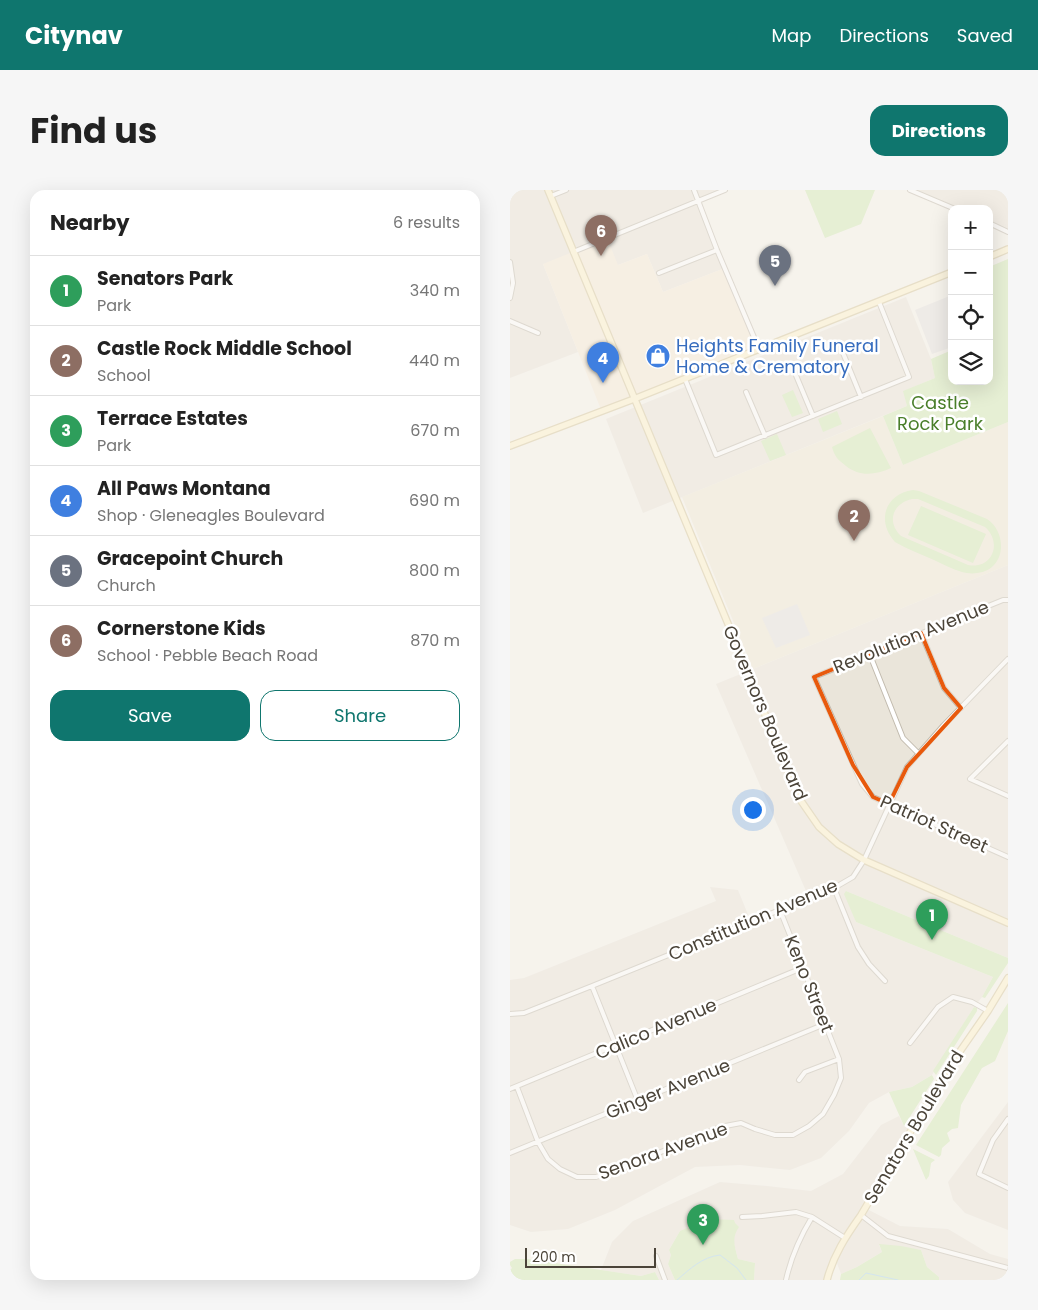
<!DOCTYPE html>
<html lang="en">
<head>
<meta charset="utf-8">
<style>
	body { margin:0; font-family:Poppins,sans-serif; background:#f6f6f6; color:#222 }
	.controls { position:absolute; right:15px; top:15px; display:grid; overflow:hidden; border-radius:10px; box-shadow:0 5px 20px #0002 }
	.controls button { width:45px; height:45px; display:grid; place-items:center; padding:0; border:0; border-bottom:1px solid #e0e0e0; background:#fff; color:#222; font:25px sans-serif }
	.scale { position:absolute; left:15px; bottom:12px; width:131px; box-sizing:border-box; padding-left:5px; border:2px solid #4b4439; border-top:0; font-size:14px; line-height:18px; white-space:nowrap; color:#4b4439; -webkit-text-stroke:4px #fff; paint-order:stroke }
	.you { position:absolute; left:242px; top:619px; width:18px; height:18px; margin:-12px; border:4px solid #fff; border-radius:50%; background:#1a73e8; box-shadow:0 0 0 8px #1a73e833 }
	.badge { display:grid; place-items:center; width:32px; height:32px; border-radius:50%; background:#0f766e; color:#fff; font-size:16px; font-weight:700 }
	.pin { position:absolute; translate:-50% -41px; filter:drop-shadow(0 1px 2px #0008) }
	.pin::after { content:''; position:absolute; top:26px; width:18px; height:15px; background:inherit; clip-path:polygon(0 0,100% 0,50% 100%) }
	.list { margin:0; padding:0; list-style:none }
	h2 { display:flex; justify-content:space-between; align-items:center; height:65px; margin:0; padding:0 20px; font-size:21px }
	h2 small { font-size:16px; font-weight:400; color:#767676 }
	.list li { display:grid; grid-template-columns:32px 1fr auto; gap:15px; align-items:center; box-sizing:border-box; height:70px; padding:0 20px; border-top:1px solid #e0e0e0 }
	.list b { display:block; font-size:19px; white-space:nowrap }
	.list p { margin:0; font-size:16px; white-space:nowrap; color:#767676 }
	.list em { font-size:16px; font-style:normal; color:#767676 }
	.actions { display:flex; gap:10px; padding:15px 20px }
	.actions a { flex:1; padding:11px 0; border:1px solid #0f766e; border-radius:15px; text-align:center; font-size:18px; color:#0f766e }
	.actions .main { background:#0f766e; color:#fff }
	.icon { flex:none; width:28px; height:28px; fill:none; stroke:currentColor; stroke-width:2; stroke-linecap:round; stroke-linejoin:round }
	.map { position:relative; flex:none; width:498px; height:1090px; overflow:hidden; border-radius:15px }
	header { display:flex; align-items:center; gap:30px; box-sizing:border-box; height:70px; padding:0 25px; background:#0f766e; color:#fff }
	header strong { font-size:24px }
	nav { display:flex; gap:28px; margin-inline-start:auto; font-size:18px }
	.intro { display:flex; align-items:center; justify-content:space-between; box-sizing:border-box; height:120px; padding:0 30px }
	h1 { margin:0; font-size:35px }
	.button { padding:12px 22px; border-radius:15px; background:#0f766e; color:#fff; font-size:18px; font-weight:700 }
	main { display:flex; gap:30px; padding:0 30px }
	aside { flex:1; background:#fff; border-radius:15px; box-shadow:0 5px 20px #0002 }
	.map>svg:first-child { display:block }
	.residential { fill:#eae5da }
	.commercial { fill:#f7ead8 }
	.education { fill:#efe8d6 }
	.green { fill:#d2eab5; fill-rule:evenodd }
	.parking { fill:#e5e3e0 }
	.lines { fill:none; stroke-linecap:round; stroke-linejoin:round }
	.stream { stroke:#a9d4f2; stroke-width:1 }
	.street-casing { stroke:#c2bbae; stroke-width:6 }
	.secondary-casing { stroke:#d6c79b; stroke-width:8 }
	.street { stroke:#fff; stroke-width:4 }
	.secondary { stroke:#fff3cd; stroke-width:5.5 }
	.marked { fill:none; stroke:#e8590c; stroke-width:4; stroke-linejoin:round }
	.labels { text-anchor:middle; stroke-width:5; stroke-linejoin:round; paint-order:stroke }
	.shop-label { font-size:18px; fill:#366cbe; stroke:#fff; text-anchor:start }
	.park-label { font-size:18px; fill:#4a7f2a; stroke:#fff }
	.street-label { font-size:18px; fill:#4b4439; stroke:#fff }
</style>
</head>
<body>
<header>
<strong>Citynav</strong>
<nav><a>Map</a><a>Directions</a><a>Saved</a></nav>
</header>
<div class="intro"><h1>Find us</h1><a class="button">Directions</a></div>
<main>
<aside>
<h2>Nearby<small>6 results</small></h2>
<ul class="list">
<li><span class="badge" style="background:#2e9e5b">1</span><div><b>Senators Park</b><p>Park</p></div><em>340 m</em></li>
<li><span class="badge" style="background:#8d6e63">2</span><div><b>Castle Rock Middle School</b><p>School</p></div><em>440 m</em></li>
<li><span class="badge" style="background:#2e9e5b">3</span><div><b>Terrace Estates</b><p>Park</p></div><em>670 m</em></li>
<li><span class="badge" style="background:#3f7fe0">4</span><div><b>All Paws Montana</b><p>Shop · Gleneagles Boulevard</p></div><em>690 m</em></li>
<li><span class="badge" style="background:#6b7280">5</span><div><b>Gracepoint Church</b><p>Church</p></div><em>800 m</em></li>
<li><span class="badge" style="background:#8d6e63">6</span><div><b>Cornerstone Kids</b><p>School · Pebble Beach Road</p></div><em>870 m</em></li>
</ul>
<div class="actions"><a class="main">Save</a><a>Share</a></div>
</aside>
<div class="map">
<svg width="498" height="1090" viewBox="0 0 498 1090">
	<rect width="100%" height="100%" fill="#f6f3ec"/>
	<path class="residential" d="M 0,0 L 215,0 L 188,11 L 215,78 L 153,102 L 137,64 L 108,75 L 33,74 L 68,162 L 0,188 Z
		M 400,0 L 498,0 L 498,42 L 479,33 L 479,19 L 445,19 Z
		M 396,107 L 421,169 L 425,188 L 394,201 L 397,216 L 133,323 L 96,229 Z
		M 498,375 L 498,768 L 336,701 L 346,732 L 483,787 L 472,807 L 464,817 L 422,885 L 402,897 L 379,902 L 359,913 L 339,941 L 311,968 L 280,980 L 230,975 L 185,977 L 105,1020 L 58,1039 L 21,1042 L 0,1035 L 0,790 L 14,788 L 206,711 L 200,697 L 228,700 L 241,732 L 299,708 L 206,494 Z
		M 498,912 L 498,1040 L 455,1023 L 443,1010 L 438,992 Z
		M 389,926 L 394,936 L 401,941 L 355,1018 L 390,1036 L 438,1039 L 480,1064 L 498,1069 L 498,1090 L 429,1090 L 429,1087 L 417,1077 L 411,1060 L 369,1055 L 372,1062 L 347,1077 L 331,1084 L 325,1068 L 317,1090 L 244,1090 L 245,1073 L 228,1069 L 223,1050 L 225,1041 L 170,1041 L 159,1060 L 161,1065 L 158,1074 L 165,1090 L 149,1090 L 145,1082 L 131,1086 L 91,1080 L 102,1052 L 123,1031 L 210,992 L 257,996 L 301,1001 L 333,984 L 371,935 Z"/>
	<path class="commercial" d="M 97,48 L 108,75 L 137,64 L 153,102 L 215,78 L 249,159 L 92,222 L 33,74 Z"/>
	<path class="education" d="M 373,226 L 393,275 L 498,232 L 498,375 L 243,479 L 172,307 Z"/>
	<path class="green" d="M 295,0 L 365,0 L 351,34 L 315,48 Z
		M 498,69 L 498,232 L 393,275 L 373,226 L 397,216 L 393,201 L 425,188 L 421,169 L 442,160 L 442,191 L 479,191 L 479,77 Z
		M 283,200 L 293,223 L 282,227 L 272,205 Z
		M 327,221 L 332,234 L 313,242 L 308,229 Z
		M 360,238 L 381,278 C 365,285 350,287 336,276 C 333,273 329,271 327,268 C 324,264 323,260 322,257 Z
		M 267,244 L 276,265 L 260,271 L 251,251 Z
		M 403,300 L 409,301 L 477,329 C 498,343 496,380 467,383 C 462,384 456,383 452,382 C 442,379 433,374 424,370 C 411,364 397,359 385,352 C 366,331 375,304 403,300 ZM 402,309 L 408,309 L 475,337 C 493,353 482,380 458,375 L 391,346 C 376,332 383,313 402,309 Z
		M 411,316 L 476,344 L 463,373 L 398,345 Z
		M 336,701 L 498,768 L 498,773 L 475,808 L 472,807 L 483,787 L 346,732 L 334,704 Z
		M 498,813 L 498,841 L 485,871 L 472,878 L 451,915 L 448,938 L 442,939 L 437,943 L 440,951 L 432,958 L 431,965 L 429,967 L 406,955 Z
		M 464,817 L 467,818 L 467,821 L 426,885 L 423,881 Z
		M 422,885 L 424,889 L 394,936 L 379,902 L 402,897 Z
		M 403,959 L 425,970 L 421,973 L 419,986 L 416,990 Z
		M 199,1029 L 224,1030 L 225,1033 L 229,1037 C 221,1048 225,1057 228,1069 L 245,1073 L 244,1090 L 165,1090 L 158,1074 L 161,1065 L 159,1060 L 170,1041 Z
		M 369,1054 L 391,1056 L 411,1060 L 417,1077 L 429,1087 L 429,1090 L 330,1090 L 331,1084 L 347,1077 L 372,1062 Z
		M 5,1069 L 18,1069 L 131,1086 L 145,1082 L 149,1090 L 0,1090 L 0,1080 L 2,1078 L 0,1075 L 0,1072 Z"/>
	<path class="parking" d="M 442,105 L 442,157 L 422,164 L 405,120 Z
		M 287,414 L 300,445 L 266,458 L 252,428 Z"/>
	<g class="lines">
		<path class="stream" d="M 167,1090 C 180,1079 192,1067 210,1065 L 227,1078 L 236,1090
			M 349,1090 L 356,1083 L 388,1090"/>
		<defs>
			<path id="street" d="M 184,0 L 207,60 L 249,159
				M 400,0 L 445,19
				M 41,6 L 56,0
				M 479,33 L 498,42
				M 63,62 L 215,0
				M 0,72 L 3,93 L 0,108
				M 149,83 L 207,60
				M 0,131 L 28,143
				M 333,163 L 351,207
				M 285,183 L 303,226
				M 175,189 L 206,265 L 399,187 L 369,112
				M 236,202 L 255,246
				M 498,410 L 493,410 L 304,487 L 352,594 L 363,607 L 498,667
				M 411,443 L 434,498 L 451,518
				M 360,465 L 393,548 L 408,563
				M 498,551 L 460,589 L 498,606
				M 324,698 L 348,757 L 359,774 L 375,791
				M 82,796 L 128,911
				M 0,824 L 14,823 L 82,796 L 324,698 L 343,687 L 354,670 L 397,577 L 433,536 L 498,469
				M 400,853 L 428,817 L 443,807 L 462,812 L 478,821
				M 289,890 L 295,882 L 329,869
				M 7,897 L 28,952 L 38,969 L 50,979 L 67,987 L 86,987 L 106,981 L 210,937 L 231,933 L 245,939 L 265,945 L 283,945 L 299,936 L 313,924 L 324,905 L 331,888 L 329,869 L 270,720
				M 0,899 L 292,778
				M 0,963 L 315,834
				M 469,984 L 483,950 L 498,929
				M 469,984 L 498,998
				M 351,1025 L 378,1046 L 498,1078
				M 232,1027 L 252,1026 L 286,1022 L 302,1027 L 335,1048
				M 146,1066 L 155,1090
				M 276,1090 C 281,1067 290,1047 302,1027"/>
			<path id="secondary" d="M 38,0 L 221,441 L 289,608 L 309,637 L 328,654 L 354,670 L 498,733
				M 479,67 L 498,59
				M 0,256 L 124,209 L 442,82
				M 317,1090 C 323,1066 336,1046 351,1025 L 437,880 L 478,821 L 498,788"/>
		</defs>
		<use href="#street" class="street-casing"/>
		<use href="#secondary" class="secondary-casing"/>
		<use href="#street" class="street"/>
		<use href="#secondary" class="secondary"/>
	</g>
	<path d="M0 0H498V1090H0ZM 411,443 L 434,498 L 451,518 L 397,577 L 379,614 L 363,607 L 343,575 L 304,487 Z" fill="#f6f3ec" fill-opacity=".55" fill-rule="evenodd"/>
	<path class="marked" d="M 411,443 L 434,498 L 451,518 L 397,577 L 379,614 L 363,607 L 343,575 L 304,487 Z"/>
	<defs>
		<symbol id="shop-disc" viewBox="-11 -11 22 22"><circle r="9.5" fill="#3f7fe0" stroke="#fff"/><path d="M-5-2.5h2.3a2.7 3.5 0 0 1 5.4 0H5L5.5 6h-11ZM-1.5-2.5h3a1.5 2.3 0 0 0-3 0Z" fill="#fff"/></symbol>
	</defs>
	<g fill-rule="evenodd">
		<use href="#shop-disc" x="134" y="152" width="28" height="28"/>
	</g>
	<g class="labels">
		<g class="shop-label">
			<text x="166" y="162">Heights Family Funeral<tspan x="166" dy="21">Home &amp; Crematory</tspan></text>
		</g>
		<g class="park-label">
			<text x="430" y="219">Castle<tspan x="430" dy="21">Rock Park</tspan></text>
		</g>
		<g class="street-label">
			<text transform="translate(401 447) rotate(-22)" y="6">Revolution Avenue</text>
			<text transform="translate(255 523) rotate(67)" y="6">Governors Boulevard</text>
			<text transform="translate(424 634) rotate(24)" y="6">Patriot Street</text>
			<text transform="translate(243 730) rotate(-23)" y="6">Constitution Avenue</text>
			<text transform="translate(299 794) rotate(68)" y="6">Keno Street</text>
			<text transform="translate(146 839) rotate(-23)" y="6">Calico Avenue</text>
			<text transform="translate(158 899) rotate(-22)" y="6">Ginger Avenue</text>
			<text transform="translate(404 937) rotate(-59)" y="6">Senators Boulevard</text>
			<text transform="translate(153 961) rotate(-20)" y="6">Senora Avenue</text>
		</g>
	</g>
</svg>
<div class="controls">
<button>+</button>
<button>−</button>
<button><svg class="icon" aria-label="locate" viewBox="0 0 24 24"><circle cx="12" cy="12" r="6"/><path d="M12 2v4M12 18v4M2 12h4M18 12h4"/></svg></button>
<button><svg class="icon" aria-label="layers" viewBox="0 0 24 24"><path d="M12 4l9 5-9 5-9-5zM3 14l9 5 9-5"/></svg></button>
</div>
<div class="scale">200 m</div>
<div class="you"></div>
<div class="pin badge" style="left:422px;top:750px;background:#2e9e5b">1</div>
<div class="pin badge" style="left:344px;top:351px;background:#8d6e63">2</div>
<div class="pin badge" style="left:193px;top:1055px;background:#2e9e5b">3</div>
<div class="pin badge" style="left:93px;top:193px;background:#3f7fe0">4</div>
<div class="pin badge" style="left:265px;top:96px;background:#6b7280">5</div>
<div class="pin badge" style="left:91px;top:66px;background:#8d6e63">6</div>
</div>
</main>
</body>
</html>
